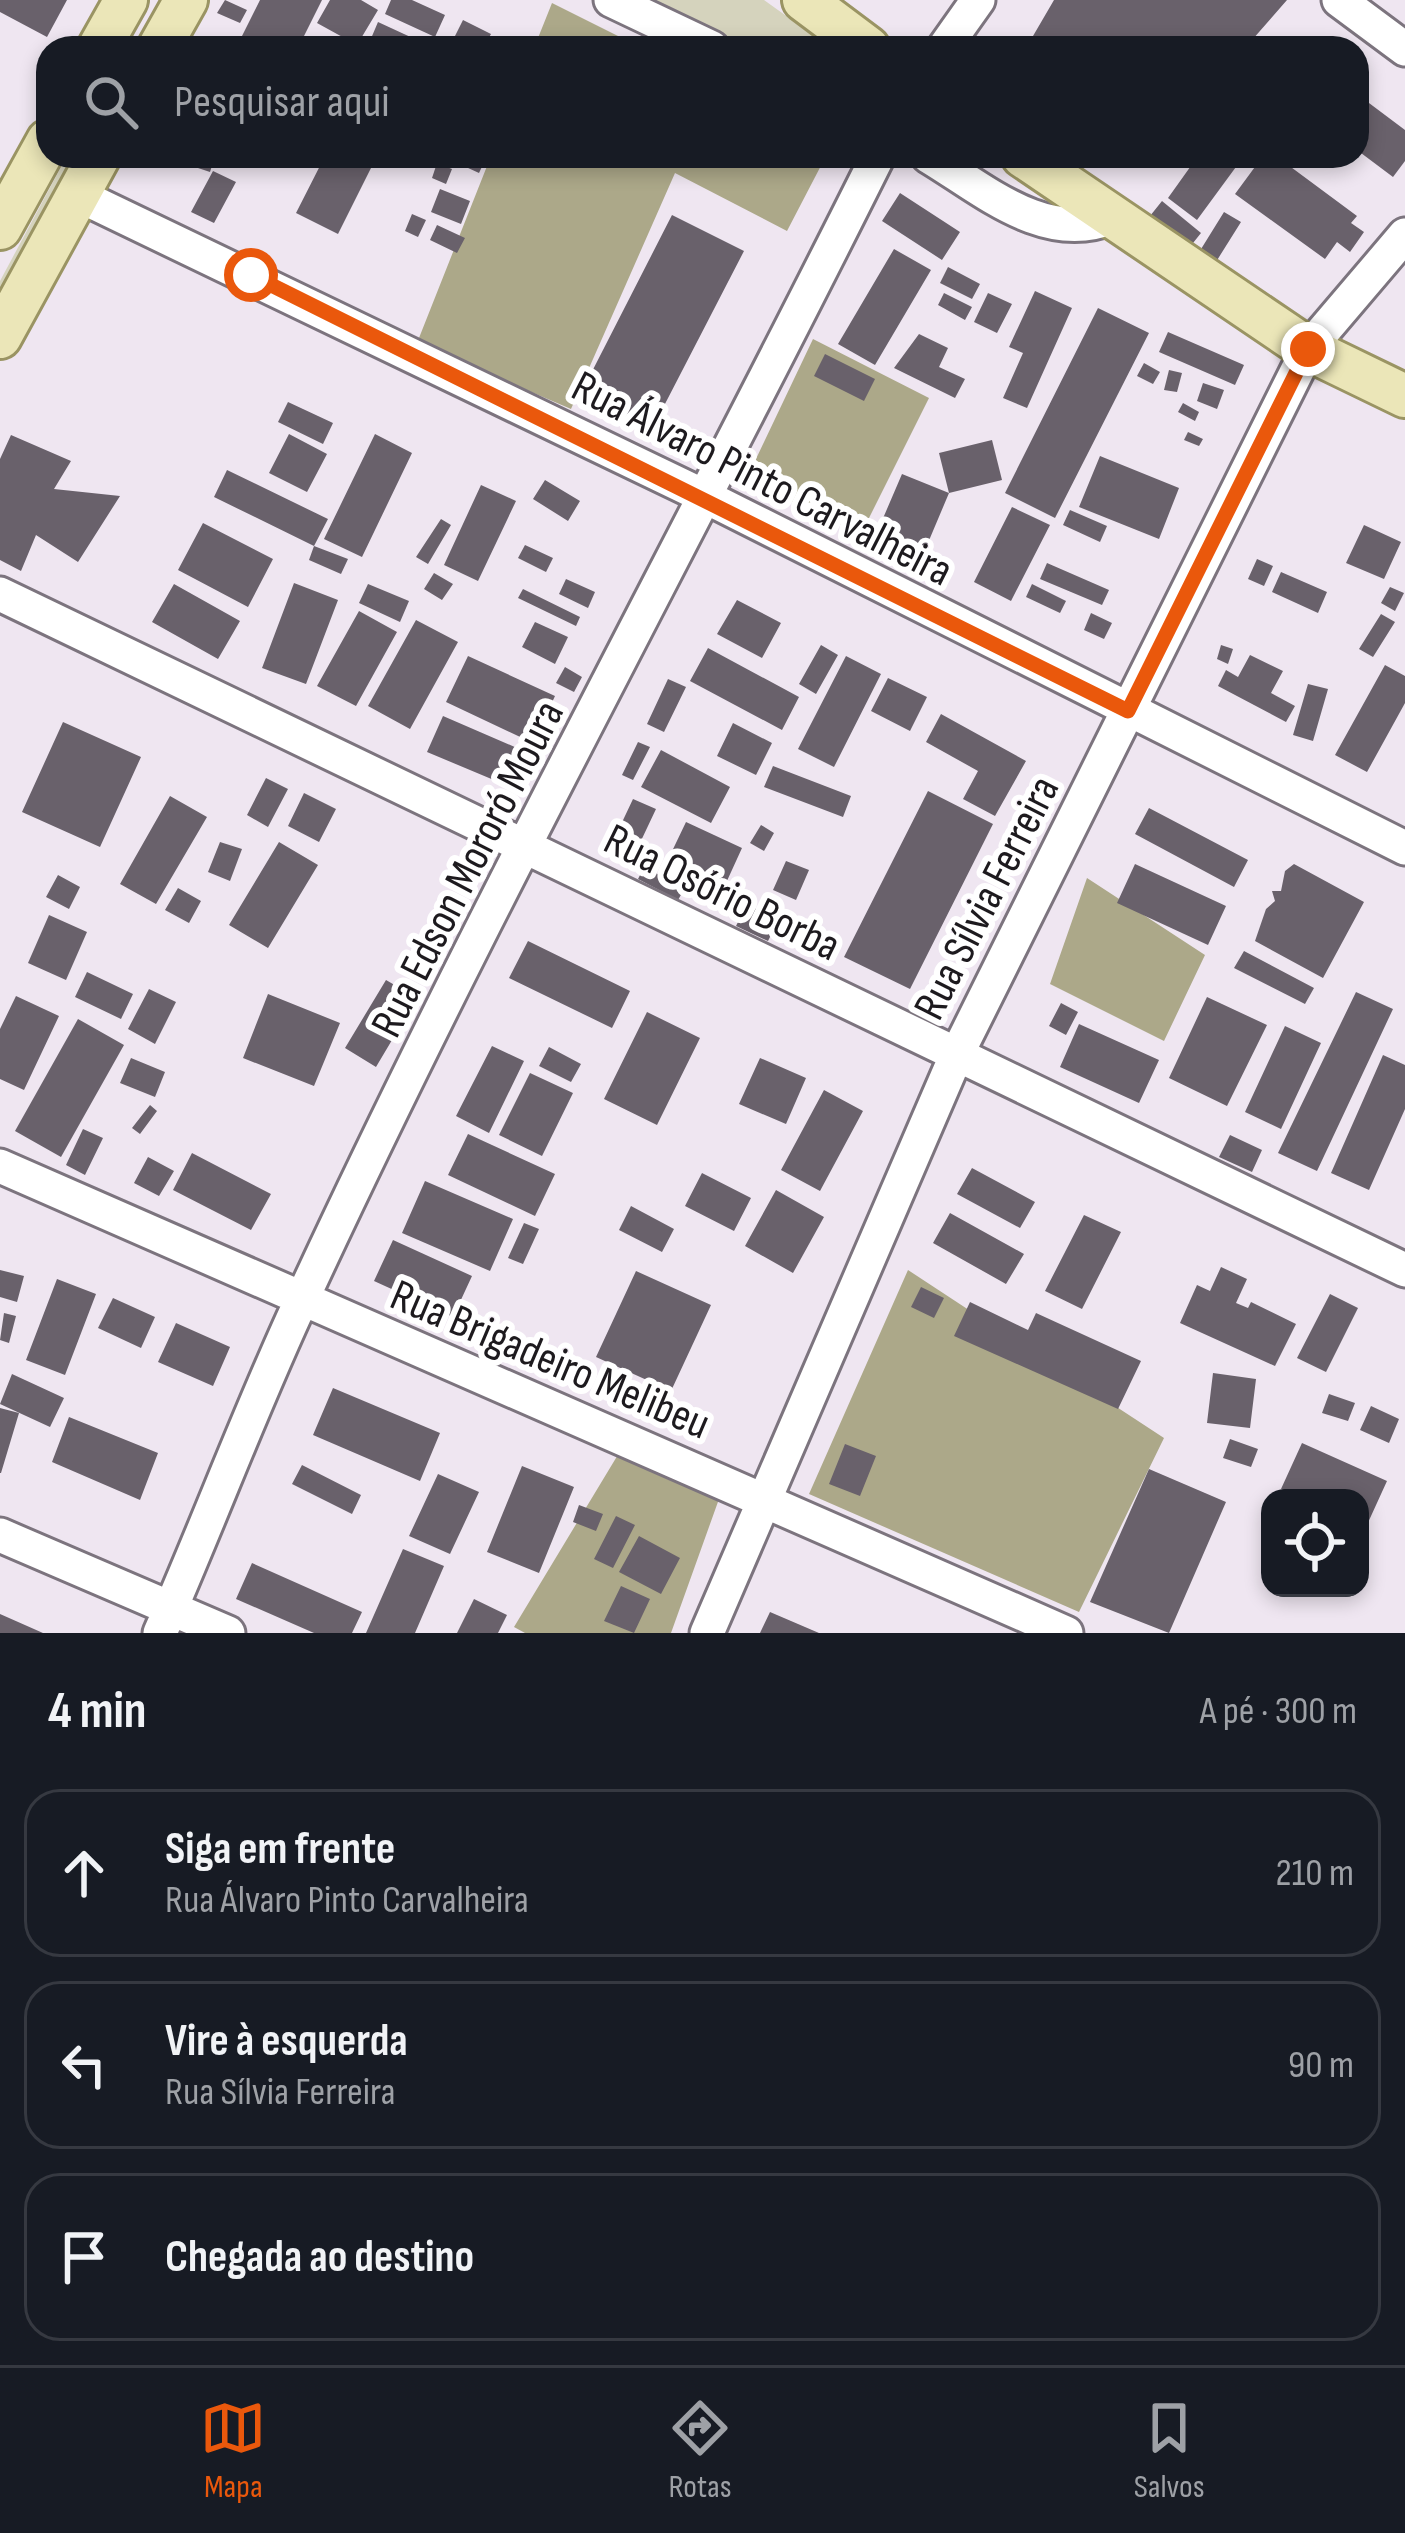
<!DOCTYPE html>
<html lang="pt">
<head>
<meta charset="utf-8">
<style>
	body { margin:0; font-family:"Sofia Sans Condensed",sans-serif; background:#242831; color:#f1f3f6 }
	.controls { position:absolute; right:36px; bottom:36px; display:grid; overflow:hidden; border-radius:24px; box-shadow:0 6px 18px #0003 }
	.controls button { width:108px; height:108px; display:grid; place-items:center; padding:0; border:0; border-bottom:3px solid #363941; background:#171b24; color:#f1f3f6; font:60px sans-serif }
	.stop { position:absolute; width:36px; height:36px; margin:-27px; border:9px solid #ea580c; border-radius:50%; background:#fff }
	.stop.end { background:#ea580c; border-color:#fff; box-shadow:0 3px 12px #0008 }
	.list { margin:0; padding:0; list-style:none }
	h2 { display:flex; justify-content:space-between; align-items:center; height:156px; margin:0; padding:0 48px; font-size:51px }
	h2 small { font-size:39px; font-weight:400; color:#9ea1a6 }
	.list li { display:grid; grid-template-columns:78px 1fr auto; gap:36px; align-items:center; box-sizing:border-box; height:168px; margin:0 24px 24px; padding:0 24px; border:3px solid #363941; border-radius:36px }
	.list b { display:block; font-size:45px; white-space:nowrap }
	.list p { margin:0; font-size:39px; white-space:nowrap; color:#9ea1a6 }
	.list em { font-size:39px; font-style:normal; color:#9ea1a6 }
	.icon { flex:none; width:66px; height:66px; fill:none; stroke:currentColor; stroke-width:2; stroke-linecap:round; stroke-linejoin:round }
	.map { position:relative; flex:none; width:1405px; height:1633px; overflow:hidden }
	.search { position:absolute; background:#171b24; box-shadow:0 6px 18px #0003; left:36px; right:36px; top:36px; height:132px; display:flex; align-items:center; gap:30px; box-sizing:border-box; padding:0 42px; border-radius:36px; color:#9ea1a6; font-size:45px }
	.sheet { height:732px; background:#171b24 }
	nav { display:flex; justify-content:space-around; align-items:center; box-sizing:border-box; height:168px; border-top:3px solid #363941; background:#171b24; font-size:33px; color:#9ea1a6 }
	nav a { display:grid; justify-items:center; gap:6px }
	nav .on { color:#ea580c }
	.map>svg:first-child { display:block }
	.green { fill:#d5d3bd }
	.forest { fill:#aca889 }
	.building { fill:#69616b }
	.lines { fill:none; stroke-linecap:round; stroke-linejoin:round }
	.minor-casing { stroke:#7c747e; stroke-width:39 }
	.major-casing { stroke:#9a9463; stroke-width:48 }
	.minor { stroke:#fff; stroke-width:33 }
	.major { stroke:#ebe6b8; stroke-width:42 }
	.route { stroke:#ea580c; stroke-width:15 }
	.labels { text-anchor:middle; stroke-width:12; stroke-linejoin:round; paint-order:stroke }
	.street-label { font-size:45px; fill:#1d1a1e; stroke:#fff }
</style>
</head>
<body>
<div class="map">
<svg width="1405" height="1633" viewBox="0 0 1405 1633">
	<rect width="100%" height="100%" fill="#efe6f1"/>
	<path class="green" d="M 646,0 L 764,0 L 831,48 L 743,48 Z
		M 67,156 L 92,156 L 0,330 L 0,281 Z"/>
	<path class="forest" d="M 552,3 L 642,48 L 534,48 Z
		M 491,156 L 826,156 L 787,231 L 675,173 L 571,409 L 417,343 Z
		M 813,339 L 929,398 L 861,534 L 746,480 Z
		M 1087,878 L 1205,955 L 1164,1041 L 1050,984 Z
		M 908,1270 L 1164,1438 L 1079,1612 L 809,1494 Z
		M 619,1453 L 719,1499 L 671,1633 L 525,1633 L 514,1627 Z"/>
	<path class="building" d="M 0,0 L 67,0 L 47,37 L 0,12 Z
		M 225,0 L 247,10 L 240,23 L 217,13 Z
		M 260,0 L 322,0 L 298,48 L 236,48 Z
		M 330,0 L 361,0 L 378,10 L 357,45 L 317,23 Z
		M 391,0 L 412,0 L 445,15 L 435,37 L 385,14 Z
		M 1054,0 L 1287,0 L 1245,48 L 1026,48 Z
		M 463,20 L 491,34 L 483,48 L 452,42 Z
		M 378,22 L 417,40 L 413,48 L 367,48 Z
		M 1357,94 L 1405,130 L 1405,161 L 1393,177 L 1357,150 Z
		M 199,156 L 215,156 L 210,172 L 195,167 Z
		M 325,156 L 377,156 L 338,234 L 296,213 Z
		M 442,156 L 487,156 L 479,173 Z
		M 1198,156 L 1244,156 L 1197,220 L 1168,198 Z
		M 1263,156 L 1276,156 L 1357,216 L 1351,223 L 1364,232 L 1350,252 L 1337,242 L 1325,259 L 1235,194 Z
		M 437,163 L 452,169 L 446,184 L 432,178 Z
		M 213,171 L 236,182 L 214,223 L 191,212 Z
		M 440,189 L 470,201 L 461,224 L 431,212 Z
		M 900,193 L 960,232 L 942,260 L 882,221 Z
		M 1162,201 L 1201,233 L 1189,248 L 1150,216 Z
		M 1224,212 L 1241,222 L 1209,273 L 1193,262 Z
		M 412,214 L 426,220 L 418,237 L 405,231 Z
		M 672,215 L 744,251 L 651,431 L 580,395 Z
		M 437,225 L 465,238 L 457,253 L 430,240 Z
		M 894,249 L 931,270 L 875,365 L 838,344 Z
		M 948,267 L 980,284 L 972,299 L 940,283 Z
		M 1035,291 L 1072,308 L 1027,408 L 1003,398 L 1023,353 L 1009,347 Z
		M 944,293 L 972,307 L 965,320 L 938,305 Z
		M 988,293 L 1012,304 L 997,333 L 974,322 Z
		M 1098,308 L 1149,333 L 1055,518 L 1005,493 Z
		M 1168,332 L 1244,365 L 1235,385 L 1159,352 Z
		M 919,334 L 948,348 L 939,367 L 965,379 L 955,398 L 894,368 Z
		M 825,354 L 875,379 L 864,401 L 814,376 Z
		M 1144,363 L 1160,372 L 1153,384 L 1137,376 Z
		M 1169,370 L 1182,373 L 1177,392 L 1164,390 Z
		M 1203,383 L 1224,390 L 1217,409 L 1197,401 Z
		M 288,402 L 333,423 L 323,444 L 278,422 Z
		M 1183,403 L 1199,412 L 1195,421 L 1178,412 Z
		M 1188,432 L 1203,439 L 1199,446 L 1184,440 Z
		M 289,434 L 327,454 L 307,492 L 269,473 Z
		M 375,434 L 412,453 L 362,557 L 324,539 Z
		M 11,435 L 71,461 L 54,489 L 120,496 L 78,562 L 36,535 L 21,571 L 0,560 L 0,459 Z
		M 992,440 L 1002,480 L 949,493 L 939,453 Z
		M 1100,456 L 1179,488 L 1159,539 L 1079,507 Z
		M 227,470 L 328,519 L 314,546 L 214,497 Z
		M 902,474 L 949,493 L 922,557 L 875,537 Z
		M 545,480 L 580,501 L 568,521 L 533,499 Z
		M 481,485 L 516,501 L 478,581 L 444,565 Z
		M 1012,507 L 1050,525 L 1011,601 L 974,582 Z
		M 1070,510 L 1107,526 L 1100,542 L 1063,525 Z
		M 441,519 L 451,525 L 428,564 L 416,557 Z
		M 203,523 L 273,559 L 248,607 L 178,570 Z
		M 1364,525 L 1401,542 L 1384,579 L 1346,563 Z
		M 525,545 L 553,558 L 546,572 L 518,558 Z
		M 314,546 L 348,559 L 341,574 L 309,560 Z
		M 1257,559 L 1273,566 L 1264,586 L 1248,579 Z
		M 1047,563 L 1109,590 L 1102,605 L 1040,579 Z
		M 1281,572 L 1327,592 L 1318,613 L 1272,592 Z
		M 434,573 L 453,584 L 442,600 L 424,589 Z
		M 566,579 L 595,592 L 588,608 L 559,594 Z
		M 294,583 L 338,600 L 306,684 L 262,668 Z
		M 174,584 L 240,621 L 218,659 L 152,622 Z
		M 368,584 L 409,601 L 400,622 L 359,603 Z
		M 1032,584 L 1066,601 L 1060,613 L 1026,597 Z
		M 1390,587 L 1404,593 L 1395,611 L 1381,603 Z
		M 523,589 L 580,617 L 576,626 L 518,598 Z
		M 737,600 L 781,623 L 762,658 L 717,634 Z
		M 359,611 L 397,632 L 356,706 L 317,686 Z
		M 1091,613 L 1112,623 L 1104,639 L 1084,630 Z
		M 1381,614 L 1395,622 L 1373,657 L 1359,649 Z
		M 416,620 L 458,642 L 410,729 L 368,706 Z
		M 535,622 L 568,637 L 555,664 L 522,647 Z
		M 821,645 L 838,655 L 816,694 L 799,684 Z
		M 1221,645 L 1233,649 L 1228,664 L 1217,659 Z
		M 708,648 L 799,697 L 782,730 L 690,681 Z
		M 1250,655 L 1283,671 L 1271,693 L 1295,706 L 1286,722 L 1218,686 L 1226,670 L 1238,677 Z
		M 468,656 L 555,696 L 533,743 L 446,702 Z
		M 846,656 L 881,674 L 834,767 L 798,749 Z
		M 1385,665 L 1405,676 L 1405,703 L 1367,772 L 1335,755 Z
		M 565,667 L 582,677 L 574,692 L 556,683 Z
		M 888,678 L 927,697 L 910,731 L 871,711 Z
		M 668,679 L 686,687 L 664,732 L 647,724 Z
		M 1308,684 L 1328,689 L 1313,741 L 1293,735 Z
		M 941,714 L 1026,761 L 995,816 L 963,799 L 978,771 L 926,742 Z
		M 443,716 L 517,748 L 501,783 L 427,752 Z
		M 63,722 L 141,757 L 100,847 L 22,812 Z
		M 733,723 L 772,743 L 756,775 L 717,756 Z
		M 638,742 L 650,747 L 633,780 L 622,775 Z
		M 661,750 L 730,787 L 711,823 L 641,787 Z
		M 773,766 L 851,796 L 843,817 L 764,787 Z
		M 266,778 L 288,789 L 268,827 L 247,815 Z
		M 928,791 L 993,824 L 910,989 L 844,957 Z
		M 304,793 L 336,809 L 319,842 L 288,826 Z
		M 170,796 L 207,817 L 156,904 L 120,884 Z
		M 633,799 L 656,809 L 639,845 L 616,835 Z
		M 1149,808 L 1248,860 L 1234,887 L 1135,834 Z
		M 686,822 L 742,848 L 721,894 L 664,868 Z
		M 761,825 L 774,833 L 764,851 L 750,843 Z
		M 220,842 L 242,849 L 230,881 L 208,872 Z
		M 279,842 L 318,865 L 268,948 L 229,925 Z
		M 786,861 L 809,870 L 796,900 L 773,890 Z
		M 1135,864 L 1226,906 L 1208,945 L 1117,903 Z
		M 1294,864 L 1364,902 L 1323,978 L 1255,941 L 1266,909 L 1275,901 L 1272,891 L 1281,891 L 1285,871 Z
		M 644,867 L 685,888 L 678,900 L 638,879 Z
		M 58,875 L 80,887 L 69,909 L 46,897 Z
		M 178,888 L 201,901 L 189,923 L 165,910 Z
		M 747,904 L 778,921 L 768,941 L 736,926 Z
		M 49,915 L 87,932 L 66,980 L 28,963 Z
		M 528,941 L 630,991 L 612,1028 L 509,978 Z
		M 1244,951 L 1314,988 L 1305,1004 L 1234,968 Z
		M 87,972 L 133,994 L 121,1019 L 75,997 Z
		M 386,980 L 417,998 L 376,1067 L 345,1048 Z
		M 149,989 L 176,1002 L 155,1044 L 128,1029 Z
		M 1356,992 L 1393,1009 L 1317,1171 L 1278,1153 Z
		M 268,994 L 340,1023 L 314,1086 L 243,1058 Z
		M 16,996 L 59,1016 L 24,1090 L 0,1079 L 0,1029 Z
		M 1207,997 L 1267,1025 L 1227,1106 L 1169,1078 Z
		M 1061,1003 L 1078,1012 L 1066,1035 L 1049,1026 Z
		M 647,1012 L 700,1038 L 657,1125 L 604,1099 Z
		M 78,1019 L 124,1045 L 61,1157 L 15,1131 Z
		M 1079,1024 L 1159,1060 L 1139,1103 L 1060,1067 Z
		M 1285,1026 L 1321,1043 L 1281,1129 L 1245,1112 Z
		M 492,1046 L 524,1061 L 489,1133 L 456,1116 Z
		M 549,1047 L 581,1064 L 571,1082 L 539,1066 Z
		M 1383,1055 L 1405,1065 L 1405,1109 L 1369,1190 L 1331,1173 Z
		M 131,1058 L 165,1072 L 155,1097 L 120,1083 Z
		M 760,1058 L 806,1078 L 786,1124 L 739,1104 Z
		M 530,1073 L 573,1093 L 542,1156 L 499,1135 Z
		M 824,1090 L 863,1111 L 820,1191 L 781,1170 Z
		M 150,1105 L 157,1111 L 140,1134 L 132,1128 Z
		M 83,1129 L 103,1138 L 85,1175 L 66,1165 Z
		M 468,1134 L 555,1174 L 535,1216 L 448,1175 Z
		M 1230,1135 L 1262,1150 L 1252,1172 L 1219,1157 Z
		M 192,1153 L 271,1194 L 251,1230 L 173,1190 Z
		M 148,1157 L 174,1171 L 159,1196 L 134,1183 Z
		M 972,1168 L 1035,1202 L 1020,1228 L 957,1194 Z
		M 702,1173 L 751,1198 L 734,1231 L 685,1206 Z
		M 425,1181 L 513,1219 L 490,1271 L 402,1233 Z
		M 776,1190 L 824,1217 L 793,1273 L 745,1246 Z
		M 631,1206 L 674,1229 L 662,1252 L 619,1230 Z
		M 950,1213 L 1024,1254 L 1006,1284 L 933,1243 Z
		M 1084,1215 L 1121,1232 L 1082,1309 L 1045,1291 Z
		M 524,1223 L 539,1229 L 523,1264 L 508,1258 Z
		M 393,1240 L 472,1276 L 453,1317 L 374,1281 Z
		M 1221,1267 L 1247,1279 L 1236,1303 L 1248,1308 L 1251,1302 L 1296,1324 L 1275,1366 L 1180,1323 L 1197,1285 L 1210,1291 Z
		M 0,1270 L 24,1276 L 17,1302 L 0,1297 Z
		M 636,1271 L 711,1305 L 671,1391 L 596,1357 Z
		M 57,1279 L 96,1294 L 65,1375 L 26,1360 Z
		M 921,1287 L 944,1298 L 934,1318 L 911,1307 Z
		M 1330,1294 L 1358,1308 L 1326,1372 L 1297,1358 Z
		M 113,1298 L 155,1317 L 141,1348 L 98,1328 Z
		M 970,1302 L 1028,1330 L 1036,1313 L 1141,1361 L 1118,1409 L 954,1336 Z
		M 4,1313 L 16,1316 L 9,1343 L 0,1340 Z
		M 176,1323 L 230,1347 L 213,1386 L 158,1362 Z
		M 1213,1373 L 1256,1379 L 1250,1428 L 1207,1423 Z
		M 12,1374 L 64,1398 L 50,1427 L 0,1404 Z
		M 333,1388 L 440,1433 L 420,1481 L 313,1435 Z
		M 1329,1394 L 1355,1403 L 1348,1421 L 1322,1413 Z
		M 1371,1406 L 1399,1419 L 1389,1443 L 1360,1430 Z
		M 0,1408 L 19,1413 L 1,1473 L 0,1473 Z
		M 69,1417 L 158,1453 L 140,1500 L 52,1462 Z
		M 1230,1439 L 1258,1449 L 1251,1467 L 1223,1458 Z
		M 1302,1443 L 1387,1481 L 1366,1527 L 1360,1524 L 1360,1498 L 1300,1498 L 1281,1489 Z
		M 845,1444 L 876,1456 L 860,1496 L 829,1484 Z
		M 302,1465 L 361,1495 L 352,1514 L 292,1484 Z
		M 522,1466 L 574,1487 L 539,1573 L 487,1552 Z
		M 1149,1469 L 1226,1502 L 1169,1633 L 1090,1602 Z
		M 438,1474 L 479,1492 L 450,1554 L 409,1536 Z
		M 579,1505 L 603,1514 L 596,1531 L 573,1522 Z
		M 616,1516 L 635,1525 L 613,1568 L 594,1559 Z
		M 639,1536 L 680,1558 L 661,1594 L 619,1572 Z
		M 403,1549 L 444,1566 L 415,1633 L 366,1633 Z
		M 252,1563 L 362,1612 L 352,1633 L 314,1633 L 236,1599 Z
		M 621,1586 L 650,1599 L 634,1633 L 604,1621 Z
		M 474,1599 L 507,1615 L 498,1633 L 457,1633 Z
		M 770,1612 L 819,1633 L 760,1633 Z
		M 0,1614 L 43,1633 L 0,1633 Z"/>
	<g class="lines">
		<defs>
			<path id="minor" d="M 611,0 L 712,48
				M 1339,0 L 1405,49
				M 944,48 L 978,0
				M 928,156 C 983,189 1045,245 1112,217
				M 78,195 L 708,498 L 1405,848
				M 0,594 L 1405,1270
				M 0,1166 L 1066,1633
				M 0,1535 L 228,1633
				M 160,1633 C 209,1522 251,1408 302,1299 C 481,912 688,538 878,156
				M 707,1633 L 956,1056 L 1308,349 L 1405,235"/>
			<path id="major" d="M 804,0 L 868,48
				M 99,48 L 126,0
				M 159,48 L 186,0
				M 1023,156 L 1308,349 L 1405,396
				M 0,228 L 48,141
				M 0,337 L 99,156"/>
		</defs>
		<use href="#minor" class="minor-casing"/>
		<use href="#major" class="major-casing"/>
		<use href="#minor" class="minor"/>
		<use href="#major" class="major"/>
	</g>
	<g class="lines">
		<path class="route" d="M 251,275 L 1128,711 L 1308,349"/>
	</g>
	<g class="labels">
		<g class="street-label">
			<text transform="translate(763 477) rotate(27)" y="16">Rua Álvaro Pinto Carvalheira</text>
			<text transform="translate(466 868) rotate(-63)" y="16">Rua Edson Mororó Moura</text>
			<text transform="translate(723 891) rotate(26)" y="16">Rua Osório Borba</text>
			<text transform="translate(985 897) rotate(-63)" y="16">Rua Sílvia Ferreira</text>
			<text transform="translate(551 1358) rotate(23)" y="16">Rua Brigadeiro Melibeu</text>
		</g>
	</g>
</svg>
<div class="controls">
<button><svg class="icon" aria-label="locate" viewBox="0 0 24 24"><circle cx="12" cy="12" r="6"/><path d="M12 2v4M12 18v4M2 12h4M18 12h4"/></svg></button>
</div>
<div class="stop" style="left:251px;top:275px"></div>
<div class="stop end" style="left:1308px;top:349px"></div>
<div class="search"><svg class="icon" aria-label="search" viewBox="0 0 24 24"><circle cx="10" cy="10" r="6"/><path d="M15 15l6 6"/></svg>Pesquisar aqui</div>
</div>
<section class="sheet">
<h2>4 min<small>A pé · 300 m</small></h2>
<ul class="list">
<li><svg class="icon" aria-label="ahead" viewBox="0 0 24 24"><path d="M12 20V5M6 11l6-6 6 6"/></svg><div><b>Siga em frente</b><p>Rua Álvaro Pinto Carvalheira</p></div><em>210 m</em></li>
<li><svg class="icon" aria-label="left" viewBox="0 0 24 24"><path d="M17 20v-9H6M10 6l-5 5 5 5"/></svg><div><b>Vire à esquerda</b><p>Rua Sílvia Ferreira</p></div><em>90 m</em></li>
<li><svg class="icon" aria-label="arrive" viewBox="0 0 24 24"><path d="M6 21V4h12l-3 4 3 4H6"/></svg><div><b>Chegada ao destino</b></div></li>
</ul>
</section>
<nav>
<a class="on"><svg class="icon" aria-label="map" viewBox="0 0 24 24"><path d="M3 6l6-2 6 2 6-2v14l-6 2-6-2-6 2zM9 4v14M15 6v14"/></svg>Mapa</a>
<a><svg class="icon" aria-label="directions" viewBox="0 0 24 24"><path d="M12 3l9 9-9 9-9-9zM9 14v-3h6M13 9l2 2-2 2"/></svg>Rotas</a>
<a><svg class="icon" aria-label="saved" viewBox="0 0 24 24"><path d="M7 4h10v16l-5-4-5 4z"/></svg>Salvos</a>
</nav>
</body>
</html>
